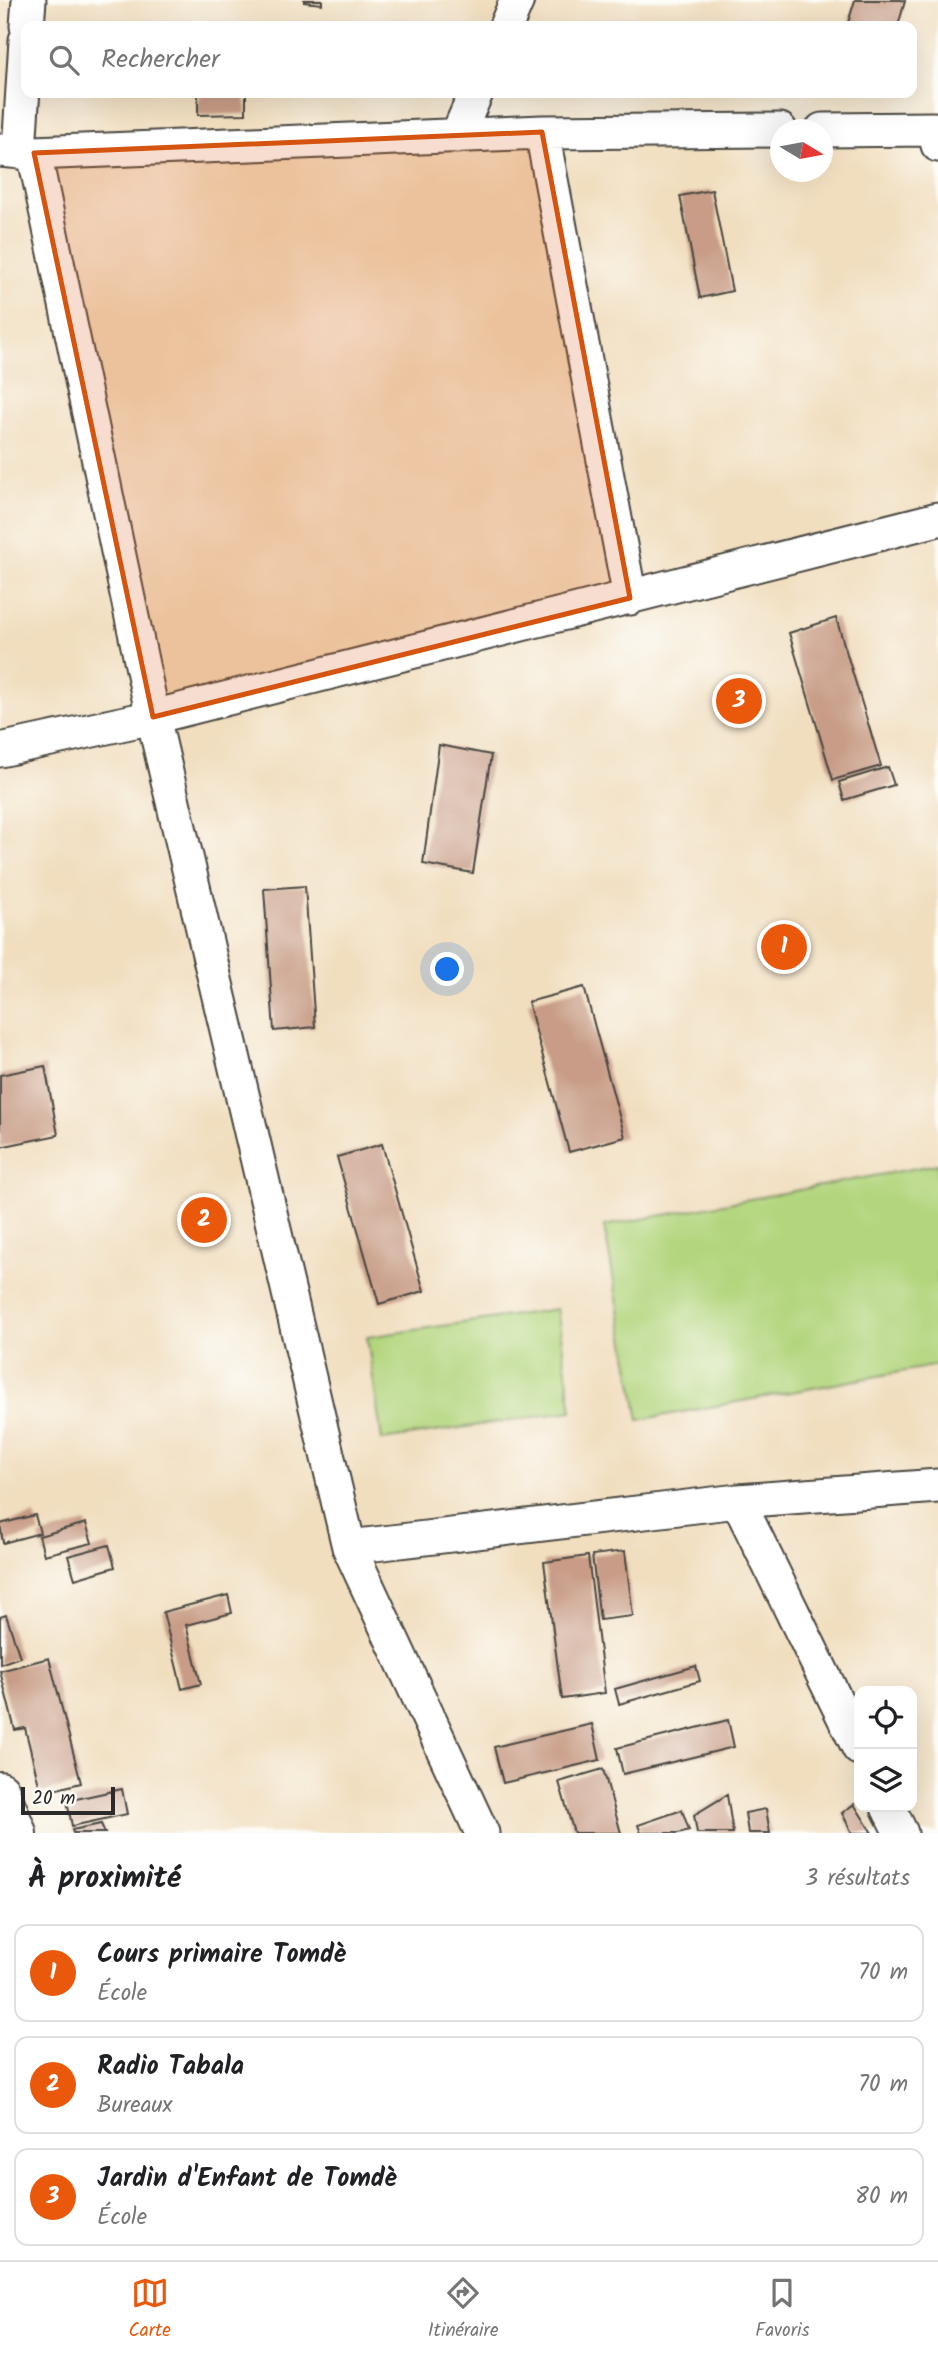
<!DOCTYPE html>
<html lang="fr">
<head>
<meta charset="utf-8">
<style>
	body { margin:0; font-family:Kalam,sans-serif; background:#f6f6f6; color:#202124 }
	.controls { position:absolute; right:21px; bottom:21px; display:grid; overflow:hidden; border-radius:14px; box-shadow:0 7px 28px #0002 }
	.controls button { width:63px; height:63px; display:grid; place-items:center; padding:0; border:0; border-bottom:2px solid #e0e0e0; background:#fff; color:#202124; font:35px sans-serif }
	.compass { position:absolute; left:770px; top:119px; width:63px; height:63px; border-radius:50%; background:#fff; box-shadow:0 7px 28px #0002; rotate:100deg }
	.scale { position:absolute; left:21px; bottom:18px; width:94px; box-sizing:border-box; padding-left:7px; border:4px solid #2b2b2b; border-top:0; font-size:19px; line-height:24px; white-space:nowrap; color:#2b2b2b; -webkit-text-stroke:5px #fdfcf7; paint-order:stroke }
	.you { position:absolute; left:448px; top:970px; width:24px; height:24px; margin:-18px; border:5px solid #fff; border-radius:50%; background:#1a73e8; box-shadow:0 0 0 10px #1a73e833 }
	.badge { display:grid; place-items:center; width:46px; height:46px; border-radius:50%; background:#ea580c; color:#fff; font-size:23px; font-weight:700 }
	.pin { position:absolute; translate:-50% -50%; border:4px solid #fff; box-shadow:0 2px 7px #0006 }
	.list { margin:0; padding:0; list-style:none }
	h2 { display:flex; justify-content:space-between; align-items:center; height:91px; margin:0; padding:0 28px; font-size:30px }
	h2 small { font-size:23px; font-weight:400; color:#757577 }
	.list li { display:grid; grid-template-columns:46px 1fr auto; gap:21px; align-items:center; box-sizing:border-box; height:98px; margin:0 14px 14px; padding:0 14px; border:2px solid #e0e0e0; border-radius:14px }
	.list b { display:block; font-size:26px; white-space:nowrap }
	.list p { margin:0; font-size:23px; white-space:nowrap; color:#757577 }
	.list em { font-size:23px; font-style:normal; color:#757577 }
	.icon { flex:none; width:38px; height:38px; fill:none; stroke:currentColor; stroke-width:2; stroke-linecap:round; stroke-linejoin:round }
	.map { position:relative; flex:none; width:938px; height:1833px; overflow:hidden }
	.search { position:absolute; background:#fff; box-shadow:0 7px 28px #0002; left:21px; right:21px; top:21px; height:77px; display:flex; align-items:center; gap:18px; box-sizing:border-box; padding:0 24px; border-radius:14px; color:#757577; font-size:26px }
	.sheet { height:427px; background:#fff }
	nav { display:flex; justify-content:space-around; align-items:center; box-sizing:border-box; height:98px; border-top:2px solid #e0e0e0; background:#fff; font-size:19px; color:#757577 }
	nav a { display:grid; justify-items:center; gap:4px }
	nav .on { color:#ea580c }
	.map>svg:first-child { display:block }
	.green { fill:#b2d57d; stroke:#6e8054; stroke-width:2 }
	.building { fill:#c89c86 }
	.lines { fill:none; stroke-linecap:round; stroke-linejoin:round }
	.minor-casing { stroke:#494641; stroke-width:37 }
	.primary-casing { stroke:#494641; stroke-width:42 }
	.minor { stroke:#fff; stroke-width:33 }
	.primary { stroke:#fff; stroke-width:38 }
	.marked { fill:#d5540f; fill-opacity:0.2; stroke:#d5540f; stroke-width:5; stroke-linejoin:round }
</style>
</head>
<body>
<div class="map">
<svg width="938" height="1833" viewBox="0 0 938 1833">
	<rect width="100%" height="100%" fill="#fdfcf7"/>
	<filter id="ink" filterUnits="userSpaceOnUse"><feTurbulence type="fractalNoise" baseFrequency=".0143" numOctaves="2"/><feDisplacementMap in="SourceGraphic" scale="14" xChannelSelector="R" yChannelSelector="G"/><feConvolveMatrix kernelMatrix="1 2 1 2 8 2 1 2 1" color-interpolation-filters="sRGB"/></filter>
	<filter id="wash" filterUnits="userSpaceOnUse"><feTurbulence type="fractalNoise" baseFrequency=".00686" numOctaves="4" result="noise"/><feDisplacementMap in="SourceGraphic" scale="28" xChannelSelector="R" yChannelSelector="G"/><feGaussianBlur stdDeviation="1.57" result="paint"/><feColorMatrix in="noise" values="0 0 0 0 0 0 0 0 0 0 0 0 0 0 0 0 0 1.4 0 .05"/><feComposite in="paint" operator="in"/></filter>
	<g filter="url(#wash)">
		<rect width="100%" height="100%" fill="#f1debf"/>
		<path class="green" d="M 938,1164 L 938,1365 L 639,1420 L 604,1226 Z
			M 557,1309 L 572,1411 L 382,1440 L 367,1337 Z"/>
		<g id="blocks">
			<path class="building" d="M 304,0 L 322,0 L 322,4 L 304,2 Z
				M 855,0 L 901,0 L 905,1 L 898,26 L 847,26 Z
				M 198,93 L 246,93 L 246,114 L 198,115 Z
				M 712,190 L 732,291 L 700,298 L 680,196 Z
				M 836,618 L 881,766 L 833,780 L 789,633 Z
				M 439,745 L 491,755 L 473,873 L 423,864 Z
				M 888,767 L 894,785 L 844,800 L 839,782 Z
				M 305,886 L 315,1027 L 274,1031 L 264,889 Z
				M 584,987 L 625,1137 L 569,1152 L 528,1002 Z
				M 45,1066 L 58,1135 L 0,1147 L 0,1075 Z
				M 382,1144 L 424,1291 L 379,1304 L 337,1157 Z
				M 35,1515 L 40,1533 L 3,1543 L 0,1524 Z
				M 86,1523 L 92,1543 L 44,1555 L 39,1536 Z
				M 109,1545 L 115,1567 L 75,1579 L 68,1556 Z
				M 625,1551 L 633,1616 L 600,1620 L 592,1555 Z
				M 588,1556 L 605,1693 L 562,1699 L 544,1562 Z
				M 228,1595 L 232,1613 L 186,1625 L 201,1684 L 182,1689 L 163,1612 Z
				M 6,1615 L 20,1657 L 0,1664 L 0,1617 Z
				M 49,1658 L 81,1783 L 41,1793 L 25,1728 L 15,1730 L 0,1671 Z
				M 696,1666 L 700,1681 L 619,1704 L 615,1689 Z
				M 728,1720 L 734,1747 L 623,1774 L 617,1748 Z
				M 592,1724 L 600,1760 L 503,1783 L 494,1747 Z
				M 603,1769 L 621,1833 L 574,1833 L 559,1782 Z
				M 122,1789 L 127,1814 L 72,1826 L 67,1801 Z
				M 727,1795 L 733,1833 L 697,1833 L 694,1815 Z
				M 854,1804 L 872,1833 L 852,1833 L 842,1813 Z
				M 766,1809 L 770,1833 L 748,1833 L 745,1813 Z
				M 682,1810 L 689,1830 L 678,1833 L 641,1833 L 638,1825 Z
				M 101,1824 L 105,1833 L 73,1833 L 72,1830 Z"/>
		</g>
	</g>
	<g filter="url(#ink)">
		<use href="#blocks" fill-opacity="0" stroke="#494641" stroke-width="2"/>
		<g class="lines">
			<defs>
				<path id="minor" d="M 27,26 L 29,0
					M 506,26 L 517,0
					M 822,130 L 934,129 L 938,145
					M 542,132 L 630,598
					M 457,136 L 476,93
					M 0,150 L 34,153 L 153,717 L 349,1547 L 482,1833
					M 19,152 L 26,40
					M 34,153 L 542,132 L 780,130
					M 0,750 L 153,717 L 938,519
					M 738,1501 L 859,1748
					M 349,1547 L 738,1501 L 938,1486
					M 888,1807 L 901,1833"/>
				<path id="primary" d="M 0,1791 L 17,1833"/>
			</defs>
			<use href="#minor" class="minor-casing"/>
			<use href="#primary" class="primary-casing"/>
			<use href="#minor" class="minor"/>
			<use href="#primary" class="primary"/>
		</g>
	</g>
	<path class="marked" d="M 542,132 L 630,598 L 153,717 L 34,153 Z"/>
</svg>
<div class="controls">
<button><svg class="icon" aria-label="locate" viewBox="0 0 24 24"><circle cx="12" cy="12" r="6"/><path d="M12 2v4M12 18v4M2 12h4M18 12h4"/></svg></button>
<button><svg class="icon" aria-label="layers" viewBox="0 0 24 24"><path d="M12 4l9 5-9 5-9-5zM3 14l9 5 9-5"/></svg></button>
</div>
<svg class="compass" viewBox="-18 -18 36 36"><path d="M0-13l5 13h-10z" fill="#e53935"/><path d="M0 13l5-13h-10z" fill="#757577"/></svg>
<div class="scale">20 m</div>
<div class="you"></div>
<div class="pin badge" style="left:784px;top:947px">1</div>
<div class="pin badge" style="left:204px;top:1220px">2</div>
<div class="pin badge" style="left:739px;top:701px">3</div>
<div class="search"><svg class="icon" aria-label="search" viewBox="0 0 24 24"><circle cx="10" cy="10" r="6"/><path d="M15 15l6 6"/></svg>Rechercher</div>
</div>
<section class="sheet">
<h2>À proximité<small>3 résultats</small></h2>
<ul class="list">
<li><span class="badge">1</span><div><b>Cours primaire Tomdè</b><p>École</p></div><em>70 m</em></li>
<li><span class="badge">2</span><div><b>Radio Tabala</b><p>Bureaux</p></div><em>70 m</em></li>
<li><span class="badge">3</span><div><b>Jardin d'Enfant de Tomdè</b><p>École</p></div><em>80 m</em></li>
</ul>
</section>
<nav>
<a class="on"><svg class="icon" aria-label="map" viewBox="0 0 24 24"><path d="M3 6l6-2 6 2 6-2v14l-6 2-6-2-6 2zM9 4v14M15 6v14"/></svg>Carte</a>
<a><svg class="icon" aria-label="directions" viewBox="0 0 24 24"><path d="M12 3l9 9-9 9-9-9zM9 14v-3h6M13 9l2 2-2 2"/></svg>Itinéraire</a>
<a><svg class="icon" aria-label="saved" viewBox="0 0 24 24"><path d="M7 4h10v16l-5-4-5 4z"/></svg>Favoris</a>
</nav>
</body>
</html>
